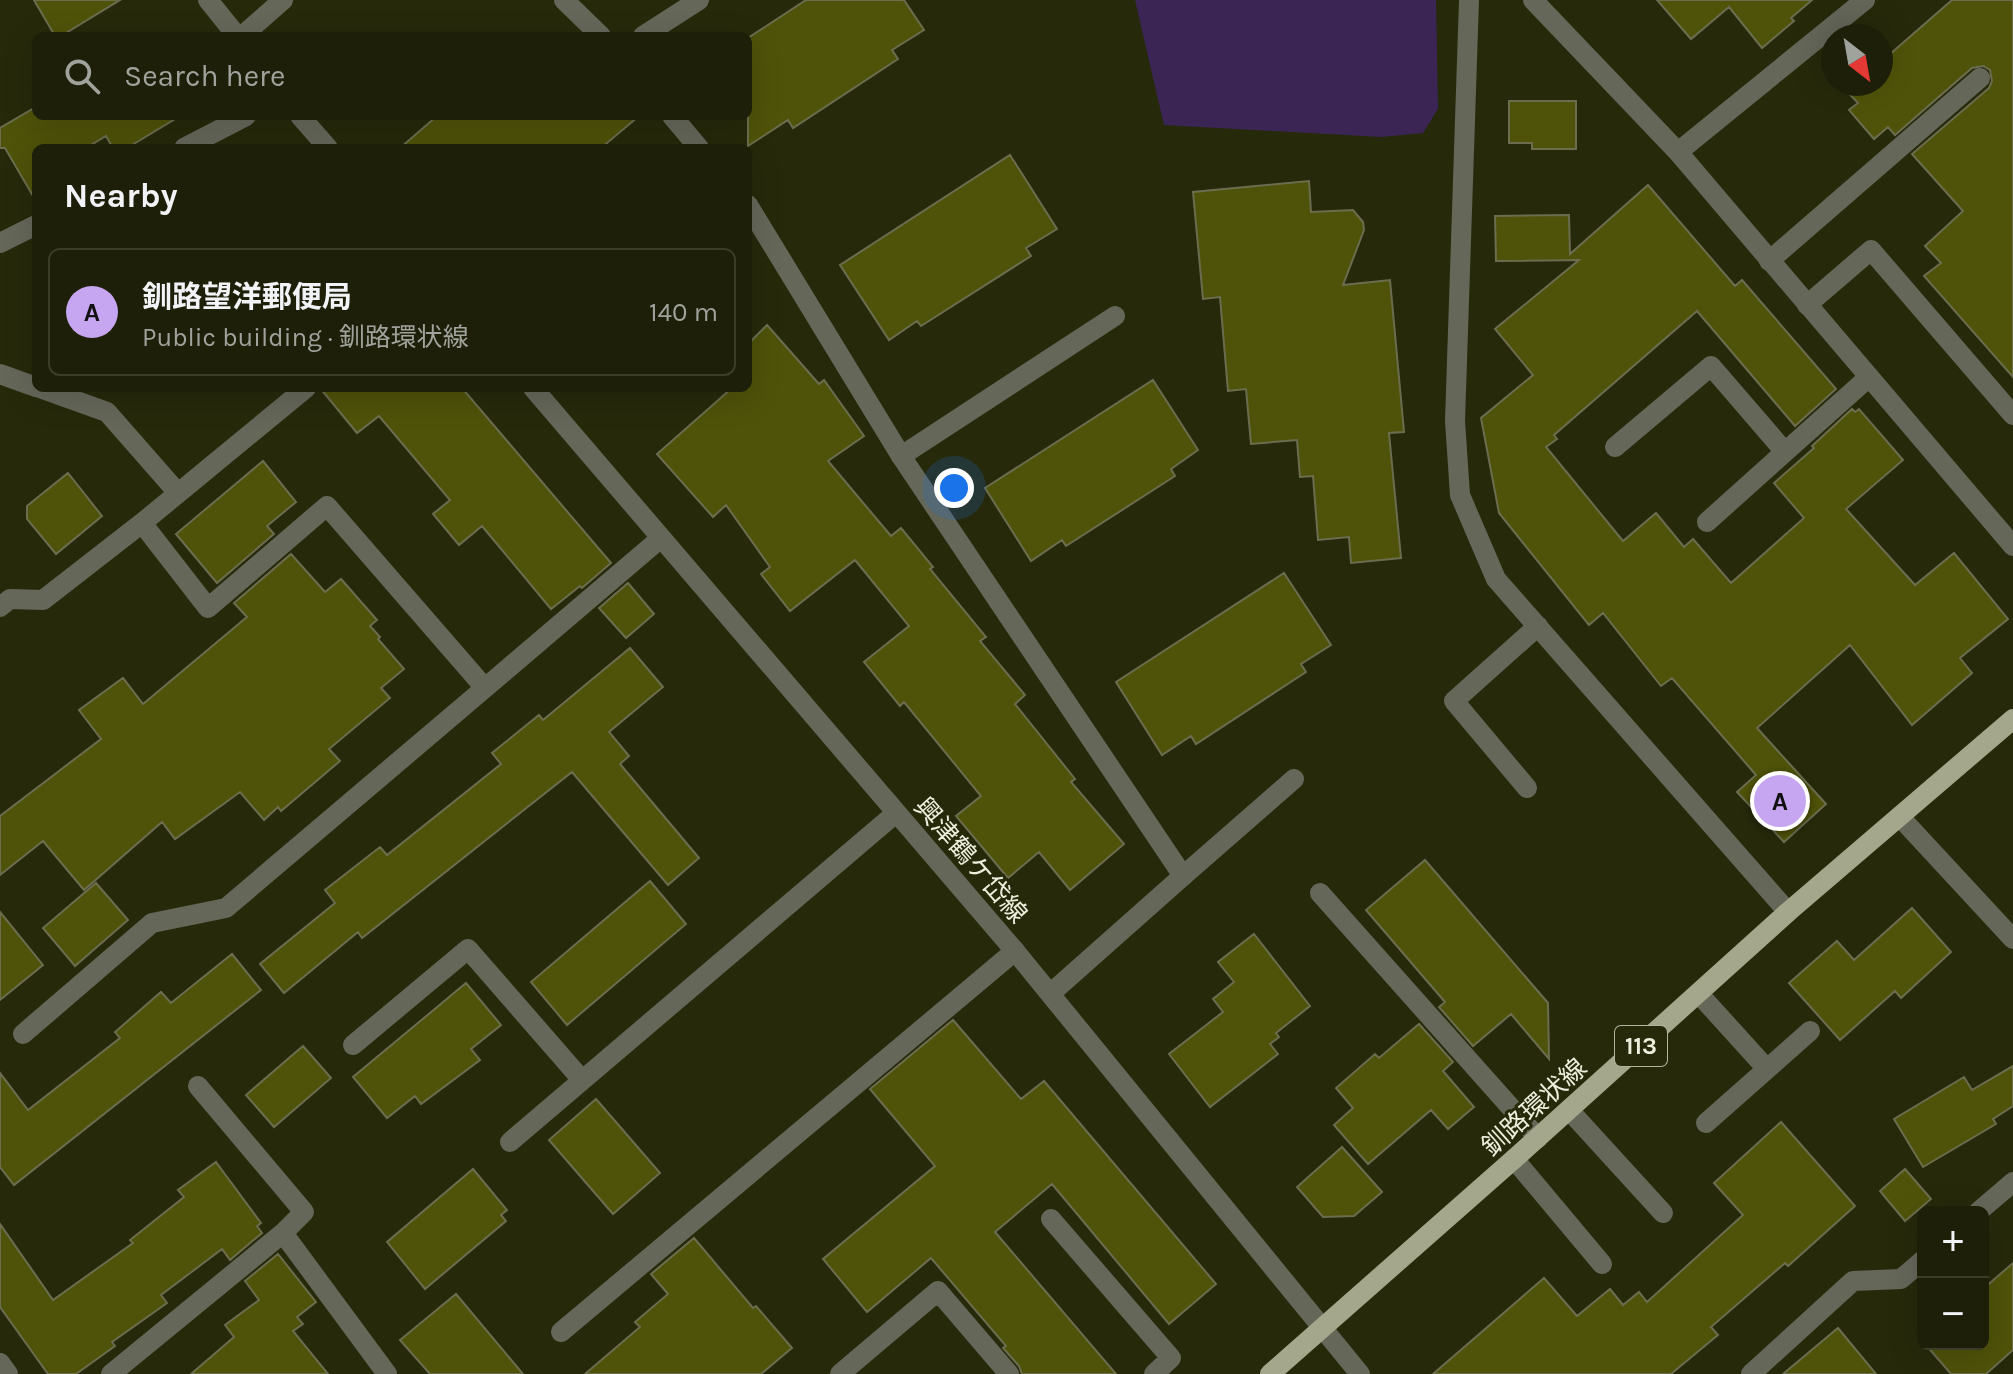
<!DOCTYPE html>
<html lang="en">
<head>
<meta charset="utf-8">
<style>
	body { margin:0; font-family:Karla,"Noto Sans JP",sans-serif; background:#252712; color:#f1f3f6 }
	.controls { position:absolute; right:24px; bottom:24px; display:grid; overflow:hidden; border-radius:12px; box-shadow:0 8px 32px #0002 }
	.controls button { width:72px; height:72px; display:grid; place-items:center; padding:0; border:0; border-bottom:2px solid #3b3d29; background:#1d1f08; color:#f1f3f6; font:40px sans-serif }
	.compass { position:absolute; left:1821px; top:24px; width:72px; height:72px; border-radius:50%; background:#1d1f08; box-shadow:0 8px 32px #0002; rotate:149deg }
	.you { position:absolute; left:954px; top:488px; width:28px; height:28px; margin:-20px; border:6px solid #fff; border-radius:50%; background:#1a73e8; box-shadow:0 0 0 12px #1a73e833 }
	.badge { display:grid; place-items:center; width:52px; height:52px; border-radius:50%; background:#c6a6f0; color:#111; font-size:26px; font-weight:700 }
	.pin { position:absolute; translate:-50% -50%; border:4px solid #fff; box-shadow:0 2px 8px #0006 }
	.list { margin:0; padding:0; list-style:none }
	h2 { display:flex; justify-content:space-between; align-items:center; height:104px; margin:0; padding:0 32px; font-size:34px }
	h2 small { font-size:26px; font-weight:400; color:#a0a29c }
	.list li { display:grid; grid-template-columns:52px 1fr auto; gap:24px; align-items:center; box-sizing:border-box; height:128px; margin:0 16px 16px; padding:0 16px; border:2px solid #3b3d29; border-radius:12px }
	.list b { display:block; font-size:30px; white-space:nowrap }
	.list p { margin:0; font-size:26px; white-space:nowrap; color:#a0a29c }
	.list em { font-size:26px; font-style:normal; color:#a0a29c }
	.icon { flex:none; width:44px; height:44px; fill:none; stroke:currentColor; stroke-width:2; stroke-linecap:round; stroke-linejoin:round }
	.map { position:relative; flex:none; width:2013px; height:1374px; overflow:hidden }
	.search { position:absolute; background:#1d1f08; box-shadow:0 8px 32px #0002; left:32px; top:32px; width:720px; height:88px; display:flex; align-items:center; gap:20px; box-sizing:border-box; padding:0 28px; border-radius:12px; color:#a0a29c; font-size:30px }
	.panel { position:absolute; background:#1d1f08; box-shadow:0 8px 32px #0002; left:32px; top:144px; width:720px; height:248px; border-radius:12px }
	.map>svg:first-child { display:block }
	.green { fill:#3b2555 }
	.building { fill:#4f5209; stroke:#6b6d4e; stroke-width:2 }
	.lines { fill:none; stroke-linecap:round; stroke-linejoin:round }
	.service { stroke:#656759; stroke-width:20 }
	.minor { stroke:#656759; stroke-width:20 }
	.primary { stroke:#a4a78b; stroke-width:20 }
	.labels { text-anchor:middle; stroke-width:6; stroke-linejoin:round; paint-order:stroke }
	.shield { fill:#27290b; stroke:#b2b49e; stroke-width:2 }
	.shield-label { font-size:24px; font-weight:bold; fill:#edefdd }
	.street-label { font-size:26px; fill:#edefdd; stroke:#27290b }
</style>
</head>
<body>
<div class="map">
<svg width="2013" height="1374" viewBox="0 0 2013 1374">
	<rect width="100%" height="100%" fill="#27290b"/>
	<path class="green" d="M 1135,0 L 1436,0 L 1438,109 L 1423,133 L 1381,137 L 1164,125 Z"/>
	<path class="building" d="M 34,0 L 120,0 L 61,36 L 55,36 Z
		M 806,0 L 904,0 L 924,30 L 892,50 L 898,59 L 793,128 L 788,120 L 748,146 L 748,38 Z
		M 1657,0 L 1812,0 L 1791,18 L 1794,21 L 1762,48 L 1729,7 L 1691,39 Z
		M 1952,0 L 2013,0 L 2013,377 L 1924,276 L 1941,263 L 1925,246 L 1963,211 L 1912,154 L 1989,88 L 1992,81 L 1990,70 L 1983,66 L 1972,68 L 1895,135 L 1888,127 L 1874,139 L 1849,110 L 1858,103 L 1840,84 L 1881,84 L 1881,62 Z
		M 1509,101 L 1576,101 L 1576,149 L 1532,149 L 1532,143 L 1509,143 Z
		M 36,107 L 36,116 L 180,116 L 127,148 L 113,148 L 106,136 L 86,148 L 36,148 L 36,201 L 5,148 L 0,148 L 0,128 Z
		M 437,116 L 639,116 L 601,148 L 400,148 Z
		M 1010,155 L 1057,229 L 1026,248 L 1031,256 L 921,326 L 917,321 L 889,340 L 840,265 Z
		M 1309,181 L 1311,212 L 1353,210 L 1363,222 L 1364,230 L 1343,285 L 1390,280 L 1404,432 L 1389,433 L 1401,558 L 1351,563 L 1349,537 L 1318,540 L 1313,476 L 1300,477 L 1297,440 L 1251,444 L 1246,389 L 1228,391 L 1220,297 L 1203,299 L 1193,192 Z
		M 1648,185 L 1735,286 L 1742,280 L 1836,389 L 1795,426 L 1697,311 L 1554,435 L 1557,439 L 1546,447 L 1623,541 L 1656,513 L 1684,547 L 1693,539 L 1731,583 L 1804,518 L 1774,483 L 1814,448 L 1812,446 L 1852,409 L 1855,412 L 1859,409 L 1903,460 L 1846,509 L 1915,585 L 1954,553 L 2008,619 L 1960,658 L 1972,673 L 1912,725 L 1850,645 L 1757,728 L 1826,804 L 1784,842 L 1737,792 L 1756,775 L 1672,678 L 1661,686 L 1603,613 L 1589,625 L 1499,513 L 1481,418 L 1533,375 L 1495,329 L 1579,260 L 1496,261 L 1495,216 L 1569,215 L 1570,254 Z
		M 767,325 L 819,384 L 824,380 L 864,436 L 828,461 L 891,536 L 901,528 L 933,567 L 930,569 L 986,637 L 980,641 L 1025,695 L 1015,704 L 1075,779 L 1071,782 L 1124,844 L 1070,890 L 1039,852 L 1008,878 L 956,816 L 981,796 L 904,702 L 900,706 L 864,662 L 909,626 L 855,560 L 790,611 L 761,574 L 770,567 L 726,505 L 713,517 L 657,454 L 732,388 L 748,388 L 748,344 Z
		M 1153,380 L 1198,450 L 1171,469 L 1175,476 L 1066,546 L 1062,540 L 1031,561 L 985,488 Z
		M 320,388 L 462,388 L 611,563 L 582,588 L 580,586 L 551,609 L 482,526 L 459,545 L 433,514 L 450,500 L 379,416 L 357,433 Z
		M 263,461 L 296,502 L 267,526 L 274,534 L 217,583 L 176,534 Z
		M 68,473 L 102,516 L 56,554 L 27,519 L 27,506 Z
		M 291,554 L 325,592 L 341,579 L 377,620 L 370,626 L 380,637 L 378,639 L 404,669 L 381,688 L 390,698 L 329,749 L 340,761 L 281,811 L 278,807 L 264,820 L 240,792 L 175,839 L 162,822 L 84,890 L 43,841 L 0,875 L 0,816 L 101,739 L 79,710 L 123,678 L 143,704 L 247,617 L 234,603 Z
		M 1284,573 L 1331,645 L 1301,664 L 1306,672 L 1196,744 L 1191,736 L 1162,755 L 1116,682 Z
		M 628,583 L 654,614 L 626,638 L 599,608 Z
		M 630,648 L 663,687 L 609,732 L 629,756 L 620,764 L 699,858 L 668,885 L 572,772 L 362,938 L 358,932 L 284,993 L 260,964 L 335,903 L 325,890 L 380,847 L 387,855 L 501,764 L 492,753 L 539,715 L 543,720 Z
		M 1425,860 L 1548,1003 L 1549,1059 L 1511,1014 L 1473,1046 L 1439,1007 L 1445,1002 L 1366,910 Z
		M 650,881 L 686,924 L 567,1025 L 531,982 Z
		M 96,883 L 128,920 L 75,966 L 43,928 Z
		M 1912,908 L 1951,952 L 1901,998 L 1895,991 L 1840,1040 L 1789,983 L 1837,941 L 1854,960 Z
		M 0,912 L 43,965 L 0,1000 Z
		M 1254,934 L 1310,1006 L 1276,1033 L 1279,1037 L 1270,1044 L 1278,1054 L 1210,1107 L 1169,1054 L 1223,1012 L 1213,999 L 1234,982 L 1218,962 Z
		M 232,954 L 261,990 L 14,1185 L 0,1167 L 0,1073 L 28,1110 L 120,1038 L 115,1032 L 161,992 L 171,1003 Z
		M 466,983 L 501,1025 L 471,1049 L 480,1060 L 421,1104 L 415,1096 L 387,1118 L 353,1077 Z
		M 953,1020 L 1021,1099 L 1044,1081 L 1216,1284 L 1169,1324 L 1052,1184 L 995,1232 L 1116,1374 L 1022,1374 L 1019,1366 L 1003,1348 L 1006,1346 L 931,1258 L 867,1312 L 823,1259 L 935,1166 L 870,1089 Z
		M 1419,1024 L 1453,1062 L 1443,1071 L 1474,1107 L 1448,1129 L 1431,1110 L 1368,1164 L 1334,1125 L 1353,1108 L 1336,1088 L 1375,1054 L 1379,1058 Z
		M 303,1046 L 331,1078 L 274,1127 L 246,1095 Z
		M 2013,1066 L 2013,1106 L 1993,1119 L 1996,1124 L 1923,1167 L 1894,1119 L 1964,1077 L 1972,1090 Z
		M 596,1099 L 660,1173 L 613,1214 L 549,1140 Z
		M 1781,1122 L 1855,1206 L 1788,1266 L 1785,1263 L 1711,1327 L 1718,1335 L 1671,1374 L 1433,1374 L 1544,1278 L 1577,1316 L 1610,1289 L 1623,1305 L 1639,1292 L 1647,1302 L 1743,1215 L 1714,1183 Z
		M 1342,1147 L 1382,1192 L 1354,1216 L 1323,1217 L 1297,1187 Z
		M 216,1162 L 261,1223 L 257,1226 L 262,1233 L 230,1260 L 222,1249 L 161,1295 L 167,1303 L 112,1342 L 115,1346 L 76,1374 L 48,1374 L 0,1307 L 0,1224 L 53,1300 L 133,1243 L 130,1240 L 184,1197 L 178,1190 Z
		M 473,1169 L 507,1210 L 501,1215 L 506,1221 L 425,1289 L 387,1242 Z
		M 1905,1169 L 1931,1199 L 1905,1221 L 1880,1191 Z
		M 694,1238 L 753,1308 L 756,1306 L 792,1348 L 761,1374 L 585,1374 L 640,1327 L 635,1322 L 668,1294 L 651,1274 Z
		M 278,1254 L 316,1302 L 297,1317 L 303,1324 L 293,1331 L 328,1374 L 191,1374 L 234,1337 L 225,1325 L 259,1300 L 245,1281 Z
		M 2013,1263 L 2013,1350 L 1986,1374 L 1951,1374 L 1925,1344 L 1983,1344 L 1983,1289 Z
		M 456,1294 L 523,1374 L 430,1374 L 400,1340 Z
		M 1838,1328 L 1876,1374 L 1783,1374 Z"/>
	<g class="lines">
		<path class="service" d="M 643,36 L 699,0
			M 1678,152 L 1865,0
			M 1769,261 L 1980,78
			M 1807,305 L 1871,250 L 2013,415
			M 0,374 L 36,387
			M 40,388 L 107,412 L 178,493
			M 1615,447 L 1711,366 L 1785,452 L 1869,377
			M 901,456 L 1115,316
			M 1707,522 L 1785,452
			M 1527,788 L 1454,701 L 1538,626
			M 1900,817 L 2013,939
			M 1183,876 L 1294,779
			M 1699,994 L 1767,1069
			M 353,1045 L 468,949 L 582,1080
			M 1569,1110 L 1663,1213
			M 1706,1123 L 1810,1031
			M 1514,1159 L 1602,1264
			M 1051,1219 L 1171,1358 L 1154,1374
			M 561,1332 L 1015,951
			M 840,1374 L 938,1291 L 1009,1374"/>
		<path class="minor" d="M 208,0 L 237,36
			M 564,0 L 601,36
			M 1469,0 L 1455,421 L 1460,495 L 1496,579 L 1788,912
			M 1533,0 L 1678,152 L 2013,546
			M 242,36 L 283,0
			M 300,116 L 328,148
			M 672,116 L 699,148
			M 184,148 L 246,116
			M 748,205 L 901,456 L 1183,876 L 1050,994
			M 0,243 L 36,225
			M 533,388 L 1015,951 L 1360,1374
			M 0,607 L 10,599 L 43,600 L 142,523 L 306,388
			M 485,688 L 661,538
			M 1320,893 L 1538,1138
			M 23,1034 L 152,923 L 226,908 L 485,688 L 327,506 L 208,608 L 142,523
			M 198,1086 L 304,1212 L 283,1233 L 387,1374
			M 510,1142 L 896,813
			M 1978,1212 L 2013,1182
			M 0,1363 L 8,1374
			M 111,1374 L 283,1233
			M 1751,1374 L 1853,1281 L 1901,1279 L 1923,1260"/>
		<path class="primary" d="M 1270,1374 L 1514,1159 L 1788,912 L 2013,719"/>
	</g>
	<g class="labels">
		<rect class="shield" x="1615" y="1026" width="52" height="40" rx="6"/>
		<g class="shield-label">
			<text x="1641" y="1054">113</text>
		</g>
		<g class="street-label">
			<text transform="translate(971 860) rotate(49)" y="9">興津鶴ケ岱線</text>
			<text transform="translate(1534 1107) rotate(-42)" y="9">釧路環状線</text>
		</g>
	</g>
</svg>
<div class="controls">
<button>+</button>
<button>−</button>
</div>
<svg class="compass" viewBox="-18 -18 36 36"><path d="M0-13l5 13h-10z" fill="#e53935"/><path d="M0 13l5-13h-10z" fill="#a0a29c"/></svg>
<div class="you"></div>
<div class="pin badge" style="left:1780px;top:801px">A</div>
<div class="search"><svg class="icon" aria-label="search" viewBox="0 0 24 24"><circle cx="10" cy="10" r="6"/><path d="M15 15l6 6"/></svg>Search here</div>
<section class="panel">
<h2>Nearby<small></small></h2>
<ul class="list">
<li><span class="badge">A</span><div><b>釧路望洋郵便局</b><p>Public building · 釧路環状線</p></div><em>140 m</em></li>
</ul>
</section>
</div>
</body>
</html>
